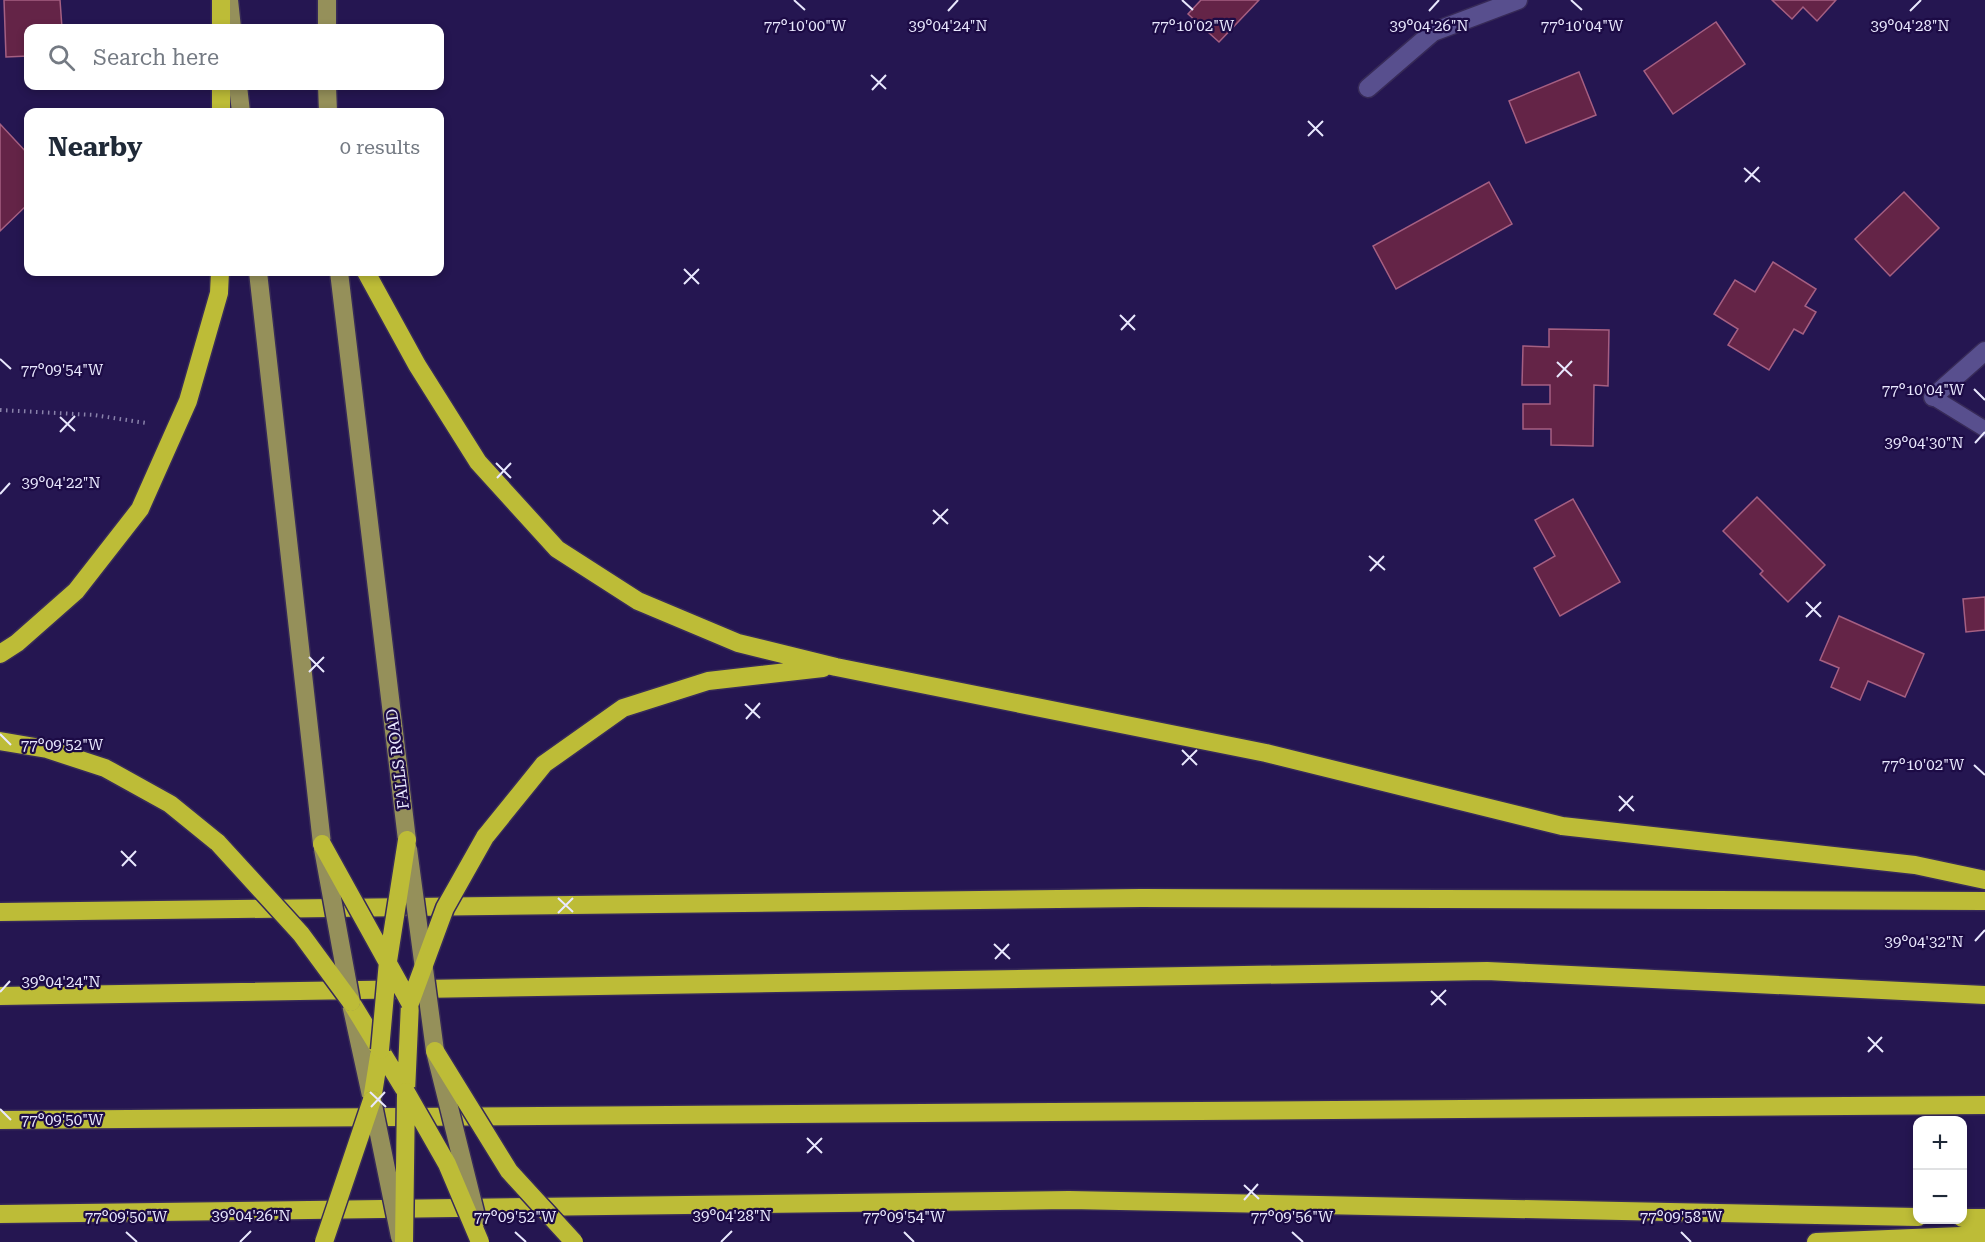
<!DOCTYPE html>
<html lang="en">
<head>
<meta charset="utf-8">
<style>
	body { margin:0; font-family:"Roboto Serif",serif; background:#f6f6f7; color:#1f2937 }
	.controls { position:absolute; right:18px; bottom:18px; display:grid; overflow:hidden; border-radius:12px; box-shadow:0 3px 9px #0003 }
	.controls button { width:54px; height:54px; display:grid; place-items:center; padding:0; border:0; border-bottom:2px solid #e0e1e3; background:#fff; color:#1f2937; font:30px sans-serif }
	.list { margin:0; padding:0; list-style:none }
	h2 { display:flex; justify-content:space-between; align-items:center; height:78px; margin:0; padding:0 24px; font-size:26px }
	h2 small { font-size:20px; font-weight:400; color:#747a83 }
	.icon { flex:none; width:33px; height:33px; fill:none; stroke:currentColor; stroke-width:2; stroke-linecap:round; stroke-linejoin:round }
	.map { position:relative; flex:none; width:1985px; height:1242px; overflow:hidden }
	.search { position:absolute; background:#fff; box-shadow:0 3px 9px #0003; left:24px; top:24px; width:420px; height:66px; display:flex; align-items:center; gap:15px; box-sizing:border-box; padding:0 21px; border-radius:12px; color:#747a83; font-size:22px }
	.panel { position:absolute; background:#fff; box-shadow:0 3px 9px #0003; left:24px; top:108px; width:420px; height:168px; border-radius:12px }
	.map>svg:first-child { display:block }
	.building { fill:#642447; stroke:#a55f82; stroke-width:1.5 }
	.lines { fill:none; stroke-linecap:round; stroke-linejoin:round }
	.lane-casing { stroke:#372a58; stroke-width:18 }
	.street-casing { stroke:#372a58; stroke-width:21 }
	.primary-casing { stroke:#372a58; stroke-width:21 }
	.highway-casing { stroke:#372a58; stroke-width:21 }
	.path { stroke:#8982aa; stroke-width:4; stroke-dasharray:1.5 4.5; stroke-linecap:butt }
	.lane { stroke:#584f8e; stroke-width:15 }
	.street { stroke:#584f8e; stroke-width:18 }
	.primary { stroke:#95905a; stroke-width:18 }
	.highway { stroke:#bdbc37; stroke-width:18 }
	.primary-bridge-casing { stroke:#372a58; stroke-width:21; stroke-linecap:butt }
	.highway-bridge-casing { stroke:#372a58; stroke-width:21; stroke-linecap:butt }
	.primary-bridge { stroke:#95905a; stroke-width:18 }
	.highway-bridge { stroke:#bdbc37; stroke-width:18 }
	.ticks { fill:none; stroke:#e9e8fe; stroke-width:2 }
	.labels { text-anchor:middle; stroke-width:4.5; stroke-linejoin:round; paint-order:stroke }
	.street-label { font-size:16px; fill:#e9e8fe; stroke:#1c0b45 }
	.ticks-label { font-size:15px; text-anchor:middle; fill:#e9e8fe; stroke:#1c0b45; stroke-width:4.5; stroke-linejoin:round; paint-order:stroke }
</style>
</head>
<body>
<div class="map">
<svg width="1985" height="1242" viewBox="0 0 1985 1242">
	<rect width="100%" height="100%" fill="#251651"/>
	<path class="building" d="M 4,0 L 60,0 L 62,28 L 28,28 L 28,56 L 6,57 Z
		M 1201,0 L 1259,0 L 1219,42 L 1188,14 Z
		M 1772,0 L 1836,0 L 1817,21 L 1803,7 L 1792,19 Z
		M 1716,22 L 1745,64 L 1673,114 L 1644,71 Z
		M 1579,72 L 1596,115 L 1526,143 L 1509,101 Z
		M 0,124 L 28,154 L 28,204 L 0,231 Z
		M 1489,182 L 1512,224 L 1396,289 L 1373,246 Z
		M 1904,192 L 1939,228 L 1890,276 L 1855,239 Z
		M 1773,262 L 1816,289 L 1805,306 L 1816,312 L 1803,334 L 1794,329 L 1769,370 L 1728,345 L 1738,329 L 1714,314 L 1735,280 L 1755,292 Z
		M 1549,329 L 1609,330 L 1608,386 L 1594,385 L 1593,446 L 1551,445 L 1551,429 L 1523,429 L 1523,404 L 1550,404 L 1550,385 L 1522,385 L 1523,346 L 1549,347 Z
		M 1757,497 L 1825,565 L 1788,602 L 1760,574 L 1763,571 L 1723,531 Z
		M 1573,499 L 1620,582 L 1560,616 L 1534,568 L 1555,556 L 1535,520 Z
		M 1985,597 L 1985,630 L 1966,632 L 1963,599 Z
		M 1839,616 L 1924,654 L 1905,697 L 1868,681 L 1860,700 L 1831,687 L 1839,668 L 1820,660 Z"/>
	<g class="lines">
		<defs>
			<path id="lane" d="M 1933,397 L 1985,429"/>
			<path id="street" d="M 1368,88 L 1433,32 L 1518,0
				M 1933,397 L 1985,351"/>
			<path id="primary" d="M 229,0 L 232,28
				M 327,0 L 327,28
				M 238,86 L 241,112
				M 327,86 L 328,112
				M 258,272 L 322,844
				M 339,272 L 407,840
				M 351,1004 L 372,1100"/>
			<path id="highway" d="M 221,28 L 221,0
				M 221,112 L 221,86
				M 366,272 L 417,365 L 478,462 L 557,549 L 638,601 L 738,643 L 836,667 L 1266,753 L 1562,826 L 1915,865 L 1985,880
				M 0,654 L 17,643 L 76,591 L 140,509 L 188,401 L 219,293 L 220,272
				M 0,741 L 47,749 L 105,768 L 170,804 L 218,843
				M 485,837 L 544,764 L 623,708 L 708,681 L 823,668
				M 0,912 L 1141,898 L 1985,901
				M 0,996 L 1487,971 L 1985,995
				M 351,1002 L 406,1092
				M 406,1092 L 410,1003
				M 372,1100 L 380,1050
				M 0,1120 L 1985,1105
				M 0,1214 L 1069,1200 L 1918,1217
				M 1962,1218 L 1985,1218
				M 1816,1242 L 1985,1235"/>
		</defs>
		<use href="#lane" class="lane-casing"/>
		<use href="#street" class="street-casing"/>
		<use href="#primary" class="primary-casing"/>
		<use href="#highway" class="highway-casing"/>
		<path class="path" d="M 0,410 L 94,415 L 146,423"/>
		<use href="#lane" class="lane"/>
		<use href="#street" class="street"/>
		<use href="#primary" class="primary"/>
		<use href="#highway" class="highway"/>
		<defs>
			<path id="primary-bridge" d="M 323,849 L 351,1002
				M 408,849 L 435,1051 L 477,1220
				M 372,1100 L 400,1237"/>
			<path id="highway-bridge" d="M 218,843 L 301,934 L 351,1002
				M 322,844 L 410,1003
				M 410,1003 L 445,908 L 485,837
				M 380,1050 L 388,961 L 407,840
				M 435,1051 L 509,1171 L 574,1242
				M 406,1092 L 447,1164 L 480,1242
				M 324,1242 L 372,1100
				M 404,1242 L 406,1094"/>
		</defs>
		<use href="#primary-bridge" class="primary-bridge-casing"/>
		<use href="#highway-bridge" class="highway-bridge-casing"/>
		<use href="#primary-bridge" class="primary-bridge"/>
		<use href="#highway-bridge" class="highway-bridge"/>
	</g>
	<path class="ticks" d="M 794,0 L 805,10M 1182,0 L 1193,10M 1571,0 L 1582,10M 948,11 L 958,0M 1429,11 L 1439,0M 1910,11 L 1921,0M 871,75 L 886,89M 872,90 L 886,75M 1308,121 L 1323,136M 1308,136 L 1323,121M 1744,168 L 1760,182M 1745,182 L 1759,167M 684,269 L 699,284M 684,284 L 699,269M 1120,315 L 1135,330M 1121,330 L 1135,315M 0,359 L 11,369M 1557,362 L 1572,376M 1557,377 L 1572,361M 1974,389 L 1985,400M 60,417 L 75,431M 60,432 L 75,416M 1975,443 L 1985,432M 496,463 L 511,478M 497,478 L 511,463M 0,494 L 10,483M 933,510 L 948,524M 933,524 L 948,509M 1369,556 L 1385,570M 1370,571 L 1384,556M 1806,602 L 1821,617M 1806,617 L 1821,602M 309,657 L 324,672M 309,672 L 324,657M 745,704 L 760,718M 746,719 L 760,703M 0,734 L 11,745M 1182,750 L 1197,765M 1182,765 L 1197,750M 1974,765 L 1985,775M 1619,796 L 1634,811M 1619,811 L 1633,796M 121,851 L 136,866M 122,866 L 136,851M 558,898 L 573,912M 558,913 L 573,898M 1975,941 L 1985,930M 994,944 L 1010,959M 995,959 L 1009,944M 1431,991 L 1446,1005M 0,992 L 10,981M 1431,1005 L 1446,990M 1868,1037 L 1883,1052M 1868,1052 L 1882,1037M 370,1092 L 386,1107M 371,1107 L 385,1092M 0,1109 L 11,1120M 807,1138 L 822,1153M 807,1153 L 822,1138M 1244,1185 L 1259,1199M 1244,1200 L 1258,1184M 126,1232 L 137,1242M 515,1232 L 526,1242M 904,1232 L 914,1242M 1292,1232 L 1303,1242M 1681,1232 L 1691,1242M 240,1242 L 251,1231M 721,1242 L 732,1231"/>
	<g class="labels">
		<g class="street-label">
			<text transform="translate(397 759) rotate(-97)" y="6">FALLS ROAD</text>
		</g>
	</g>
	<g class="ticks-label">
		<text x="805" y="31">77°10'00"W</text>
		<text x="1193" y="31">77°10'02"W</text>
		<text x="1582" y="31">77°10'04"W</text>
		<text x="948" y="31">39°04'24"N</text>
		<text x="1429" y="31">39°04'26"N</text>
		<text x="1910" y="31">39°04'28"N</text>
		<text x="62" y="375">77°09'54"W</text>
		<text x="1923" y="395">77°10'04"W</text>
		<text x="1924" y="448">39°04'30"N</text>
		<text x="61" y="488">39°04'22"N</text>
		<text x="62" y="750">77°09'52"W</text>
		<text x="1923" y="770">77°10'02"W</text>
		<text x="1924" y="947">39°04'32"N</text>
		<text x="61" y="987">39°04'24"N</text>
		<text x="62" y="1125">77°09'50"W</text>
		<text x="251" y="1221">39°04'26"N</text>
		<text x="732" y="1221">39°04'28"N</text>
		<text x="126" y="1222">77°09'50"W</text>
		<text x="515" y="1222">77°09'52"W</text>
		<text x="904" y="1222">77°09'54"W</text>
		<text x="1292" y="1222">77°09'56"W</text>
		<text x="1681" y="1222">77°09'58"W</text>
	</g>
</svg>
<div class="controls">
<button>+</button>
<button>−</button>
</div>
<div class="search"><svg class="icon" aria-label="search" viewBox="0 0 24 24"><circle cx="10" cy="10" r="6"/><path d="M15 15l6 6"/></svg>Search here</div>
<section class="panel">
<h2>Nearby<small>0 results</small></h2>
<ul class="list">
</ul>
</section>
</div>
</body>
</html>
